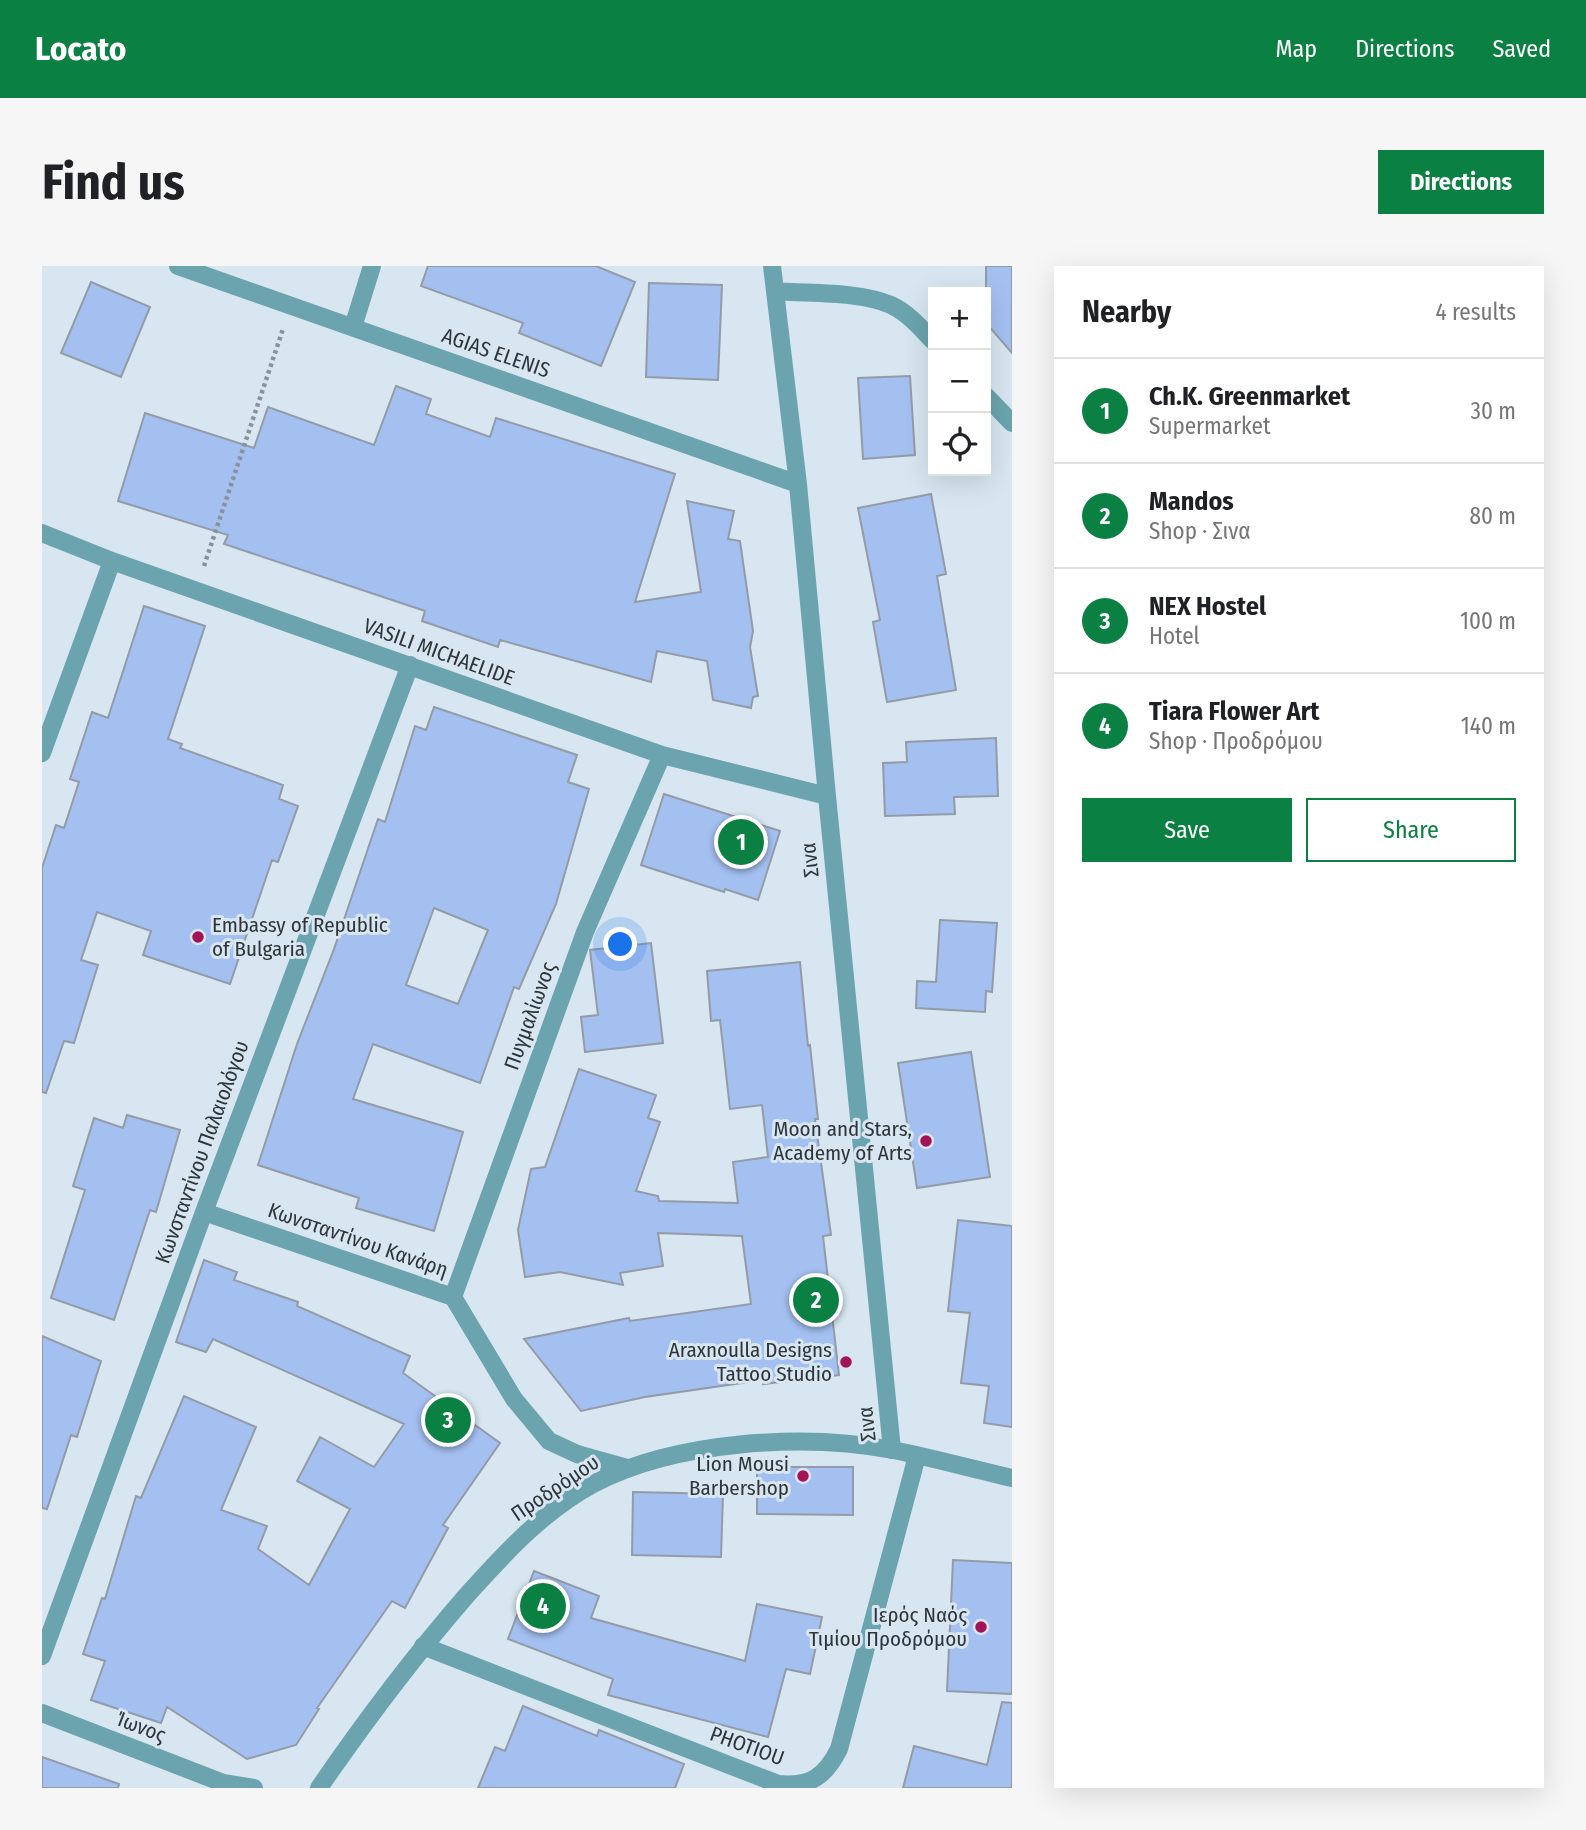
<!DOCTYPE html>
<html lang="en">
<head>
<meta charset="utf-8">
<style>
	body { margin:0; font-family:"Fira Sans Condensed",sans-serif; background:#f6f6f6; color:#202124 }
	.controls { position:absolute; right:21px; top:21px; display:grid; overflow:hidden; border-radius:0px; box-shadow:0 7px 28px #0002 }
	.controls button { width:63px; height:63px; display:grid; place-items:center; padding:0; border:0; border-bottom:2px solid #e0e0e0; background:#fff; color:#202124; font:35px sans-serif }
	.you { position:absolute; left:579px; top:679px; width:24px; height:24px; margin:-18px; border:5px solid #fff; border-radius:50%; background:#1a73e8; box-shadow:0 0 0 10px #1a73e833 }
	.badge { display:grid; place-items:center; width:46px; height:46px; border-radius:50%; background:#0b8043; color:#fff; font-size:23px; font-weight:700 }
	.pin { position:absolute; translate:-50% -50%; border:4px solid #fff; box-shadow:0 2px 7px #0006 }
	.list { margin:0; padding:0; list-style:none }
	h2 { display:flex; justify-content:space-between; align-items:center; height:91px; margin:0; padding:0 28px; font-size:30px }
	h2 small { font-size:23px; font-weight:400; color:#757577 }
	.list li { display:grid; grid-template-columns:46px 1fr auto; gap:21px; align-items:center; box-sizing:border-box; height:105px; padding:0 28px; border-top:2px solid #e0e0e0 }
	.list b { display:block; font-size:26px; white-space:nowrap }
	.list p { margin:0; font-size:23px; white-space:nowrap; color:#757577 }
	.list em { font-size:23px; font-style:normal; color:#757577 }
	.actions { display:flex; gap:14px; padding:21px 28px }
	.actions a { flex:1; padding:16px 0; border:2px solid #0b8043; border-radius:0px; text-align:center; font-size:24px; color:#0b8043 }
	.actions .main { background:#0b8043; color:#fff }
	.icon { flex:none; width:38px; height:38px; fill:none; stroke:currentColor; stroke-width:2; stroke-linecap:round; stroke-linejoin:round }
	.map { position:relative; flex:none; width:970px; height:1522px; overflow:hidden; border-radius:0px }
	header { display:flex; align-items:center; gap:42px; box-sizing:border-box; height:98px; padding:0 35px; background:#0b8043; color:#fff }
	header strong { font-size:33px }
	nav { display:flex; gap:38px; margin-inline-start:auto; font-size:24px }
	.intro { display:flex; align-items:center; justify-content:space-between; box-sizing:border-box; height:168px; padding:0 42px }
	h1 { margin:0; font-size:49px }
	.button { padding:18px 32px; border-radius:0px; background:#0b8043; color:#fff; font-size:24px; font-weight:700 }
	main { display:flex; gap:42px; padding:0 42px }
	aside { flex:1; background:#fff; border-radius:0px; box-shadow:0 7px 28px #0002 }
	.map>svg:first-child { display:block }
	.building { fill:#a4c0f1; stroke:#939ba7; stroke-width:2; fill-rule:evenodd }
	.lines { fill:none; stroke-linecap:round; stroke-linejoin:round }
	.path { stroke:#88929a; stroke-width:4.5; stroke-dasharray:3.5 3.5; stroke-linecap:butt }
	.minor { stroke:#6ba4ae; stroke-width:18 }
	.tertiary { stroke:#6ba4ae; stroke-width:18 }
	.poi-dot { fill:#a41356; stroke:#d7e6f0; stroke-width:2.5 }
	.labels { text-anchor:middle; stroke-width:6; stroke-linejoin:round; paint-order:stroke }
	.street-label { font-size:21px; fill:#2f3539; stroke:#d7e6f0 }
	.poi-label { font-size:21px; fill:#2f3539; stroke:#d7e6f0; text-anchor:end }
</style>
</head>
<body>
<header>
<strong>Locato</strong>
<nav><a>Map</a><a>Directions</a><a>Saved</a></nav>
</header>
<div class="intro"><h1>Find us</h1><a class="button">Directions</a></div>
<main>
<div class="map">
<svg width="970" height="1522" viewBox="0 0 970 1522">
	<rect width="100%" height="100%" fill="#d7e6f0"/>
	<path class="building" d="M 386,0 L 554,0 L 593,16 L 559,100 L 477,67 L 481,57 L 379,20 Z
		M 944,0 L 970,0 L 970,87 L 944,57 Z
		M 49,16 L 108,41 L 79,111 L 19,87 Z
		M 607,17 L 680,19 L 676,114 L 604,111 Z
		M 868,110 L 873,189 L 821,193 L 816,112 Z
		M 354,120 L 389,133 L 384,148 L 448,171 L 454,152 L 633,208 L 593,336 L 659,326 L 645,235 L 692,245 L 686,273 L 698,275 L 711,365 L 708,381 L 716,430 L 711,431 L 709,442 L 671,434 L 665,395 L 615,385 L 609,416 L 458,374 L 456,381 L 380,355 L 383,345 L 182,278 L 186,269 L 76,235 L 103,147 L 212,182 L 226,141 L 332,179 Z
		M 889,228 L 904,308 L 895,310 L 914,424 L 845,436 L 831,356 L 838,354 L 816,242 Z
		M 102,340 L 163,360 L 126,473 L 140,478 L 138,482 L 241,519 L 237,533 L 256,540 L 236,596 L 230,594 L 188,718 L 101,689 L 109,665 L 55,646 L 39,694 L 56,699 L 32,777 L 22,775 L 4,827 L 0,826 L 0,602 L 14,559 L 22,562 L 37,516 L 28,513 L 50,446 L 66,452 Z
		M 392,441 L 535,489 L 526,516 L 547,523 L 514,638 L 477,723 L 472,721 L 438,817 L 331,778 L 311,833 L 421,866 L 392,965 L 314,942 L 317,932 L 216,899 L 255,778 L 292,683 L 336,553 L 343,556 L 373,460 L 384,464 ZM 392,642 L 446,664 L 416,738 L 364,719 Z
		M 954,472 L 956,530 L 912,531 L 913,548 L 843,550 L 841,497 L 865,496 L 864,476 Z
		M 622,528 L 738,565 L 716,634 L 683,623 L 682,626 L 599,599 Z
		M 898,654 L 955,657 L 950,726 L 944,725 L 943,746 L 874,742 L 875,715 L 894,716 Z
		M 609,677 L 621,777 L 543,786 L 539,751 L 556,749 L 548,684 Z
		M 758,696 L 766,780 L 768,779 L 776,853 L 773,853 L 789,969 L 781,970 L 797,1109 L 721,1118 L 721,1114 L 603,1131 L 539,1145 L 482,1073 L 587,1052 L 588,1055 L 709,1038 L 700,970 L 616,967 L 621,1000 L 578,1007 L 581,1019 L 518,1006 L 483,1011 L 476,964 L 489,903 L 503,901 L 537,803 L 614,829 L 606,852 L 618,856 L 594,925 L 616,930 L 617,935 L 696,937 L 691,896 L 726,891 L 720,839 L 688,843 L 678,754 L 669,755 L 665,705 Z
		M 929,786 L 948,911 L 875,922 L 856,797 Z
		M 85,849 L 138,864 L 114,946 L 108,944 L 72,1054 L 9,1032 L 43,924 L 31,920 L 52,852 L 81,862 Z
		M 916,954 L 970,960 L 970,1161 L 942,1157 L 947,1120 L 919,1117 L 928,1047 L 906,1045 Z
		M 162,994 L 195,1006 L 192,1014 L 256,1036 L 255,1040 L 368,1090 L 361,1107 L 458,1177 L 401,1259 L 406,1262 L 363,1342 L 350,1335 L 275,1442 L 277,1443 L 254,1479 L 205,1493 L 125,1441 L 119,1457 L 49,1434 L 63,1395 L 41,1388 L 60,1332 L 63,1333 L 94,1230 L 99,1232 L 142,1130 L 214,1161 L 179,1244 L 225,1260 L 216,1283 L 267,1319 L 308,1243 L 255,1215 L 278,1171 L 332,1201 L 362,1158 L 171,1073 L 164,1086 L 134,1076 Z
		M 0,1070 L 59,1095 L 35,1171 L 29,1169 L 5,1243 L 0,1242 Z
		M 715,1201 L 811,1201 L 811,1249 L 715,1248 Z
		M 591,1226 L 681,1228 L 679,1291 L 590,1289 Z
		M 911,1294 L 970,1297 L 970,1428 L 905,1425 Z
		M 492,1305 L 557,1330 L 549,1352 L 703,1395 L 715,1338 L 780,1351 L 768,1408 L 744,1403 L 726,1471 L 566,1429 L 571,1413 L 466,1373 Z
		M 960,1436 L 970,1437 L 970,1522 L 861,1522 L 872,1480 L 945,1499 Z
		M 481,1440 L 555,1470 L 557,1464 L 642,1498 L 633,1522 L 436,1522 L 453,1481 L 463,1485 Z
		M 0,1491 L 77,1518 L 76,1522 L 0,1522 Z"/>
	<g class="lines">
		<path class="path" d="M 162,300 L 241,63"/>
		<path class="minor" d="M 136,0 L 756,218
			M 730,0 L 756,218 L 785,530 L 850,1184
			M 733,25 C 768,28 817,25 849,39 C 866,47 879,62 891,75
			M 311,61 L 330,0
			M 944,130 L 970,157
			M 0,267 L 70,295 L 620,489 L 785,530
			M 0,487 L 70,295
			M 162,946 L 411,1031 L 472,1133 L 507,1175 L 535,1188 L 585,1202
			M 411,1031 L 543,666 L 620,489
			M 381,1380 L 736,1518 C 768,1521 783,1511 797,1483 L 875,1190
			M 0,1390 L 162,946 L 368,399
			M 0,1447 L 181,1517 L 212,1522"/>
		<path class="tertiary" d="M 277,1522 C 323,1455 372,1390 425,1329 C 462,1288 501,1245 551,1218 C 633,1175 761,1167 851,1184 C 891,1192 931,1203 970,1212"/>
	</g>
	<g class="poi-dot">
		<circle cx="156" cy="671" r="7"/>
		<circle cx="884" cy="875" r="7"/>
		<circle cx="804" cy="1096" r="7"/>
		<circle cx="761" cy="1210" r="7"/>
		<circle cx="939" cy="1361" r="7"/>
	</g>
	<g class="labels">
		<g class="street-label">
			<text transform="translate(454 87) rotate(19)" y="7">AGIAS ELENIS</text>
			<text transform="translate(397 386) rotate(20)" y="7">VASILI MICHAELIDE</text>
			<text transform="translate(768 594) rotate(-96)" y="7">Σινα</text>
			<text transform="translate(488 750) rotate(-70)" y="7">Πυγμαλίωνος</text>
			<text transform="translate(160 886) rotate(-70)" y="7">Κωνσταντίνου Παλαιολόγου</text>
			<text transform="translate(316 974) rotate(19)" y="7">Κωνσταντίνου Κανάρη</text>
			<text transform="translate(825 1158) rotate(-96)" y="7">Σινα</text>
			<text transform="translate(513 1222) rotate(-34)" y="7">Προδρόμου</text>
			<text transform="translate(99 1461) rotate(21)" y="7">Ίωνος</text>
			<text transform="translate(705 1480) rotate(20)" y="7">PHOTIOU</text>
		</g>
		<g class="poi-label">
			<text x="170" y="666" text-anchor="start">Embassy of Republic<tspan x="170" dy="24">of Bulgaria</tspan></text>
			<text x="870" y="870">Moon and Stars,<tspan x="870" dy="24">Academy of Arts</tspan></text>
			<text x="790" y="1091">Araxnoulla Designs<tspan x="790" dy="24">Tattoo Studio</tspan></text>
			<text x="747" y="1205">Lion Mousi<tspan x="747" dy="24">Barbershop</tspan></text>
			<text x="925" y="1356">Ιερός Ναός<tspan x="925" dy="24">Τιμίου Προδρόμου</tspan></text>
		</g>
	</g>
</svg>
<div class="controls">
<button>+</button>
<button>−</button>
<button><svg class="icon" aria-label="locate" viewBox="0 0 24 24"><circle cx="12" cy="12" r="6"/><path d="M12 2v4M12 18v4M2 12h4M18 12h4"/></svg></button>
</div>
<div class="you"></div>
<div class="pin badge" style="left:699px;top:576px">1</div>
<div class="pin badge" style="left:774px;top:1034px">2</div>
<div class="pin badge" style="left:406px;top:1154px">3</div>
<div class="pin badge" style="left:501px;top:1340px">4</div>
</div>
<aside>
<h2>Nearby<small>4 results</small></h2>
<ul class="list">
<li><span class="badge">1</span><div><b>Ch.K. Greenmarket</b><p>Supermarket</p></div><em>30 m</em></li>
<li><span class="badge">2</span><div><b>Mandos</b><p>Shop · Σινα</p></div><em>80 m</em></li>
<li><span class="badge">3</span><div><b>NEX Hostel</b><p>Hotel</p></div><em>100 m</em></li>
<li><span class="badge">4</span><div><b>Tiara Flower Art</b><p>Shop · Προδρόμου</p></div><em>140 m</em></li>
</ul>
<div class="actions"><a class="main">Save</a><a>Share</a></div>
</aside>
</main>
</body>
</html>
